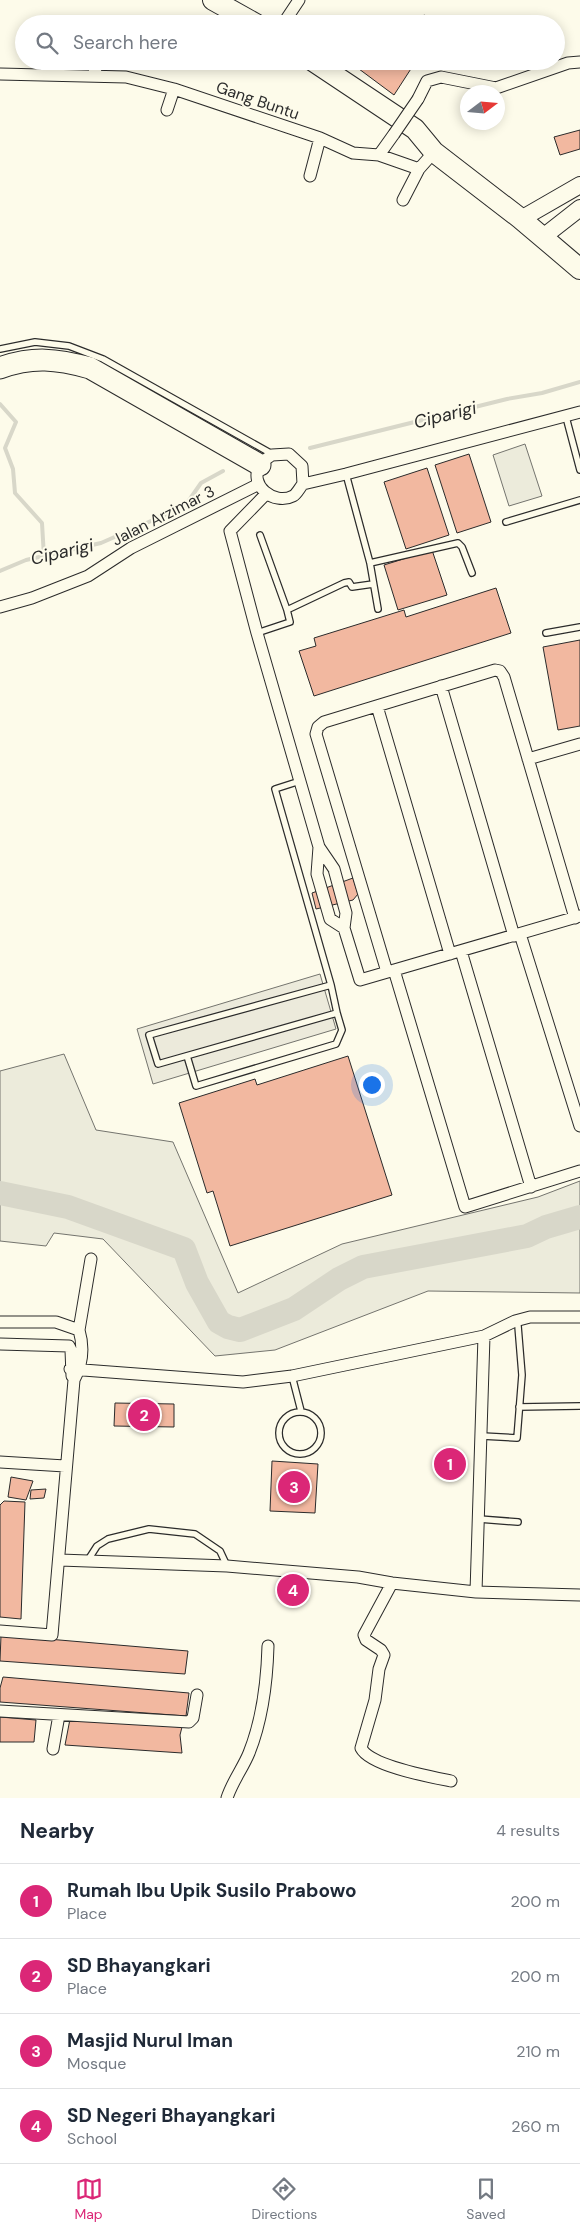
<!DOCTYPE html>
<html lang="en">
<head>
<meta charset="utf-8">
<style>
	body { margin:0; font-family:"DM Sans",sans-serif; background:#f2f2f3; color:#1f2937 }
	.compass { position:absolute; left:460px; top:85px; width:45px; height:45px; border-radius:50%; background:#fff; box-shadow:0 2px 12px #0003; rotate:74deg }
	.you { position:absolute; left:371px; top:1084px; width:18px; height:18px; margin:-12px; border:4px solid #fff; border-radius:50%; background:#1a73e8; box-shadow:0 0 0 8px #1a73e833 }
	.badge { display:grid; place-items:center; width:32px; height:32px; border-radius:50%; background:#db2777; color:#fff; font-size:16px; font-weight:700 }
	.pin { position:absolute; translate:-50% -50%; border:2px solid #fff; box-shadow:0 1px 5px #0006 }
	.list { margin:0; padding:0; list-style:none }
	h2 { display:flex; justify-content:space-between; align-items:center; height:65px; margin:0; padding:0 20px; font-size:21px }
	h2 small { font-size:16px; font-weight:400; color:#747a83 }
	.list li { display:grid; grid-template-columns:32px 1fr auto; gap:15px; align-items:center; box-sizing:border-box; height:75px; padding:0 20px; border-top:1px solid #e0e1e3 }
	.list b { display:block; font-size:19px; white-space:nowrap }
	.list p { margin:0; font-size:16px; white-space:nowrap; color:#747a83 }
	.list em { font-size:16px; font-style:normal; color:#747a83 }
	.icon { flex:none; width:28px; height:28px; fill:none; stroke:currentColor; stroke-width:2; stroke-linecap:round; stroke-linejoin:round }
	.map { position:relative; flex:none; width:580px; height:1798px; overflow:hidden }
	.search { position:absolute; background:#fff; box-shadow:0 2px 12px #0003; left:15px; right:15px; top:15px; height:55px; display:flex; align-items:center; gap:12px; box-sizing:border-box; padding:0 18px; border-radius:28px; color:#747a83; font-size:19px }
	.sheet { height:365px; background:#fff }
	nav { display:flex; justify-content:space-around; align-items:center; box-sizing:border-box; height:70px; border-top:1px solid #e0e1e3; background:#fff; font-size:14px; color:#747a83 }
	nav a { display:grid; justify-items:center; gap:2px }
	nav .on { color:#db2777 }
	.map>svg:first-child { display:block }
	.green { fill:#ecebdb; stroke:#74746e }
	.parking { fill:#eceadb; stroke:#74746e }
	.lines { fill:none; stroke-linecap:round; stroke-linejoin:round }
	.stream { stroke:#d8d7c9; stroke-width:4 }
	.river { stroke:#d8d7c9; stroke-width:24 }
	.building { fill:#f2b8a0; stroke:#2b2b2b }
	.service-casing { stroke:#2b2b2b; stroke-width:8 }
	.minor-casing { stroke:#2b2b2b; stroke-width:13 }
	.secondary-casing { stroke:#2b2b2b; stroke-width:18 }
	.trunk-casing { stroke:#2b2b2b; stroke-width:22 }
	.motorway-casing { stroke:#2b2b2b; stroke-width:23 }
	.service { stroke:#fdfbea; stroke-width:5.5 }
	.minor { stroke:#fdfbea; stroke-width:11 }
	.secondary { stroke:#fdfbea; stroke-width:16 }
	.trunk { stroke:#fdfbea; stroke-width:20 }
	.motorway { stroke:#fdfbea; stroke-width:21 }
	.minor-bridge-casing { stroke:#2b2b2b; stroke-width:13; stroke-linecap:butt }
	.minor-bridge { stroke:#fdfbea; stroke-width:11 }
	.labels { text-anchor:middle; stroke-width:4; stroke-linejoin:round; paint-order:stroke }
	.street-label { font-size:16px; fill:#2b2b2b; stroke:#fdfbea }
	.water-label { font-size:18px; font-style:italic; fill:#2b2b2b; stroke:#fdfbea }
</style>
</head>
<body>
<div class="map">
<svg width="580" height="1798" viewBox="0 0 580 1798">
	<rect width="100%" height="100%" fill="#fdfbea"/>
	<path class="green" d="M 525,444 L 542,496 L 509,506 L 493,455 Z
		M 64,1054 L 96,1130 L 173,1142 L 238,1293 L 342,1244 L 538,1197 L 580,1181 L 580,1293 L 428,1291 L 275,1350 L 215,1356 L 103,1239 L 54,1233 L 46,1246 L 0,1241 L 0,1071 Z"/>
	<path class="parking" d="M 320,974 L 336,1029 L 153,1084 L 137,1029 Z"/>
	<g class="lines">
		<path class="stream" d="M 0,404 L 16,422 L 5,448 L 13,469 L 15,493 L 42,523 L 44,557
			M 310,448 L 507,399 L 542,393 L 580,382
			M 0,571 L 26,560 L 101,543 L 185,506 L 201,483 L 223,471"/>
		<path class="river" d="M 0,1193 L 68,1207 L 184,1249 L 197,1283 L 219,1322 L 228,1327 L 240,1330 L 294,1309 L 339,1279 L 363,1267 L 527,1236 L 546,1227 L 580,1217"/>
	</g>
	<path class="building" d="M 424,15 L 440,24 L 414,24 Z
		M 389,19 L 411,24 L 385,24 Z
		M 489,22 L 489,24 L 450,24 Z
		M 358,61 L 416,61 L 394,95 L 355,66 Z
		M 580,130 L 580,149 L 560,155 L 554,137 Z
		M 469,454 L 491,522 L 457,533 L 435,465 Z
		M 427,468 L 449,535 L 406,549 L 384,482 Z
		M 432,550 L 447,595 L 398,610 L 384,565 Z
		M 496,588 L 511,633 L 314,696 L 299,651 L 316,646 L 314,638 L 404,610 L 406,617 Z
		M 580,640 L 580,726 L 558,730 L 543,647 Z
		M 353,878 L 358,894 L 353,900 L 316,909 L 312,893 Z
		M 348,1056 L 392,1195 L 230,1246 L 213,1191 L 207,1193 L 179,1103 L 255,1079 L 257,1085 Z
		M 115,1403 L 174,1404 L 174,1427 L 114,1426 Z
		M 444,1457 L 457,1457 L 457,1472 L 442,1470 Z
		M 272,1461 L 318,1464 L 315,1513 L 270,1511 Z
		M 11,1477 L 33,1481 L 26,1500 L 8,1497 Z
		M 46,1489 L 44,1498 L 30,1499 L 31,1490 Z
		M 4,1501 L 25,1502 L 21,1619 L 0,1617 L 0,1505 Z
		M 1,1635 L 188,1651 L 185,1674 L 0,1661 Z
		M 3,1677 L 189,1693 L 186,1716 L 0,1702 L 0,1688 Z
		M 0,1717 L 36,1720 L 34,1742 L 0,1742 Z
		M 70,1719 L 182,1727 L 180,1735 L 182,1753 L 65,1745 Z"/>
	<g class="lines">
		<defs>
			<path id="service" d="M 0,349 L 35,342 L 69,346 L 103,359 L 272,454
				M 566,417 L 580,470
				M 346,474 L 370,563 L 378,609
				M 506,522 L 580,500
				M 260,535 L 287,610
				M 370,563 L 458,543 L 462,547 L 472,573
				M 257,633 L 290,622 L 287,610 L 344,583 L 349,582 L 352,587 L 373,584
				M 546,633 L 580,627
				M 300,781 L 275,789 L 331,985 L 337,1013 L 158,1064 L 149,1035 L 331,985
				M 187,1056 L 196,1086 L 336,1044 L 342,1030 L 337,1013
				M 292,1376 L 301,1411
				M 519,1407 L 580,1406
				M279 1433a21 21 0 1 1 42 0a21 21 0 1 1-42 0Z
				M 482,1436 L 517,1438 L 522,1375 L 518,1326 L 515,1321
				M 479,1519 L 518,1522
				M 88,1560 L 97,1546 L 108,1539 L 149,1529 L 195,1534 L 220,1551 L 227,1566"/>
			<path id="minor" d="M 283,24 L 299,0
				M 0,74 L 126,77 L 174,89 L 320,138 L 353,153 L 379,155 L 419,169 L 434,152
				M 46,75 L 49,61
				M 93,76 L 99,61
				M 418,99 L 427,81 L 441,77 L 496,88 L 568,63 L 580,62
				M 167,110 L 174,89
				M 379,155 L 394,134
				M 310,176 L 320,138
				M 403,200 L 419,169
				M 303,484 L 302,466 L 289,454 L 272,455 C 268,458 262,461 260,465 C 248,485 274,506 293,496 C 297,494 300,487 303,484 L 346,474 L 580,412
				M 266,494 L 230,531 L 257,633 L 319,847 L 334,869 L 346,913 L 344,928 L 360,980 L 580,916
				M 0,607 L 32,598 L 88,576 L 131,548 L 259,484
				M 441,686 L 514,936
				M 377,706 L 450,954
				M 528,759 L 580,744
				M 319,847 L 317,874 L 330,919 L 344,928
				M 520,934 L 580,1126
				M 461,951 L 531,1187
				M 394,970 L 465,1207 L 580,1171
				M 387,972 L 316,734 L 318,727 L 324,722 L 495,670 L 500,671 L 504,677 L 575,918
				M 0,1322 L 56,1322 L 79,1330 C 84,1347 82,1365 74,1380 L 52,1635 L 0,1631
				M 79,1330 L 91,1259
				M 0,1344 L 69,1346 L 71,1350 L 72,1376
				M 70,1369 L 243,1382 L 292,1376 L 484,1336 L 515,1321 L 530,1317 L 580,1317
				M 0,1462 L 65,1466
				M 60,1560 L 227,1566 L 358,1577 L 392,1583 L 476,1592 L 580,1595
				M 392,1583 L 364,1635 L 366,1640 L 381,1650 L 384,1655 L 379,1669 L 375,1700 L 361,1748 C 370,1766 431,1777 451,1781
				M 476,1592 L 484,1336
				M 0,1711 L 189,1722 L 193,1718 L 197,1695
				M 53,1749 L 59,1715
				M 227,1798 C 232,1782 243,1768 249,1753 C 263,1718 267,1682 268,1646"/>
			<path id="secondary" d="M 521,219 L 580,185
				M 543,237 L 580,208"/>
			<path id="trunk" d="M 213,0 L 256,24
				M 313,61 L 415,129 L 434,152 L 521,219 L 580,269"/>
			<path id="motorway" d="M 0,368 C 33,356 57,359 90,368 L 260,465"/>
		</defs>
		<use href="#service" class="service-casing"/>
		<use href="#minor" class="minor-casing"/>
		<use href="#secondary" class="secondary-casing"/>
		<use href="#trunk" class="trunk-casing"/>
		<use href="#motorway" class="motorway-casing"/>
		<use href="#service" class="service"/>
		<use href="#minor" class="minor"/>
		<use href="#secondary" class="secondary"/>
		<use href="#trunk" class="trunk"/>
		<use href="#motorway" class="motorway"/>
		<defs>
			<path id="minor-bridge" d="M 394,134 L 418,99"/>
		</defs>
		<use href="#minor-bridge" class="minor-bridge-casing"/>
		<use href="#minor-bridge" class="minor-bridge"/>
	</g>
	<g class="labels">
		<g class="street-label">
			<text transform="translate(258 100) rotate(19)" y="6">Gang Buntu</text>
			<text transform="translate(163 515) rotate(-27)" y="6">Jalan Arzimar 3</text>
		</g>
		<g class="water-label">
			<text transform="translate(445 415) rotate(-14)" y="6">Ciparigi</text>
			<text transform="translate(62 552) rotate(-13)" y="6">Ciparigi</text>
		</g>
	</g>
</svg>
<svg class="compass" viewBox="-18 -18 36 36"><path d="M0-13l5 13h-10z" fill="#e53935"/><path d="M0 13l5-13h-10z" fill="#747a83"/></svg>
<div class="you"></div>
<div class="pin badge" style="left:450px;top:1464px">1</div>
<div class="pin badge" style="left:144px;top:1415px">2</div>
<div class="pin badge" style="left:294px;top:1487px">3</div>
<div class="pin badge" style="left:293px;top:1590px">4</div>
<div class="search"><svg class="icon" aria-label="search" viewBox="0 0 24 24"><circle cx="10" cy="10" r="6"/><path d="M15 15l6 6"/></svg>Search here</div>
</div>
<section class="sheet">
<h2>Nearby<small>4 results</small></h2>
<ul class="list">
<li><span class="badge">1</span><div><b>Rumah Ibu Upik Susilo Prabowo</b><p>Place</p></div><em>200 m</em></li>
<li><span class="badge">2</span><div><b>SD Bhayangkari</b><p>Place</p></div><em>200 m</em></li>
<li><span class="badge">3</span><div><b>Masjid Nurul Iman</b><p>Mosque</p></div><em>210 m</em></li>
<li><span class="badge">4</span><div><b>SD Negeri Bhayangkari</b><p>School</p></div><em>260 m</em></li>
</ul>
</section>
<nav>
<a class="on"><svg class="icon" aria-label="map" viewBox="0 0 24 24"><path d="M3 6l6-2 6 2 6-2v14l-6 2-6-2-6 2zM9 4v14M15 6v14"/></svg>Map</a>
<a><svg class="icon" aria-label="directions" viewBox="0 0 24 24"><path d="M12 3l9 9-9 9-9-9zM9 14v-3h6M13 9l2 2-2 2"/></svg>Directions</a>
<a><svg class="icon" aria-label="saved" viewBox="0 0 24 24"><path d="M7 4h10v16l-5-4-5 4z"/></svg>Saved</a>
</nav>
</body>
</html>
